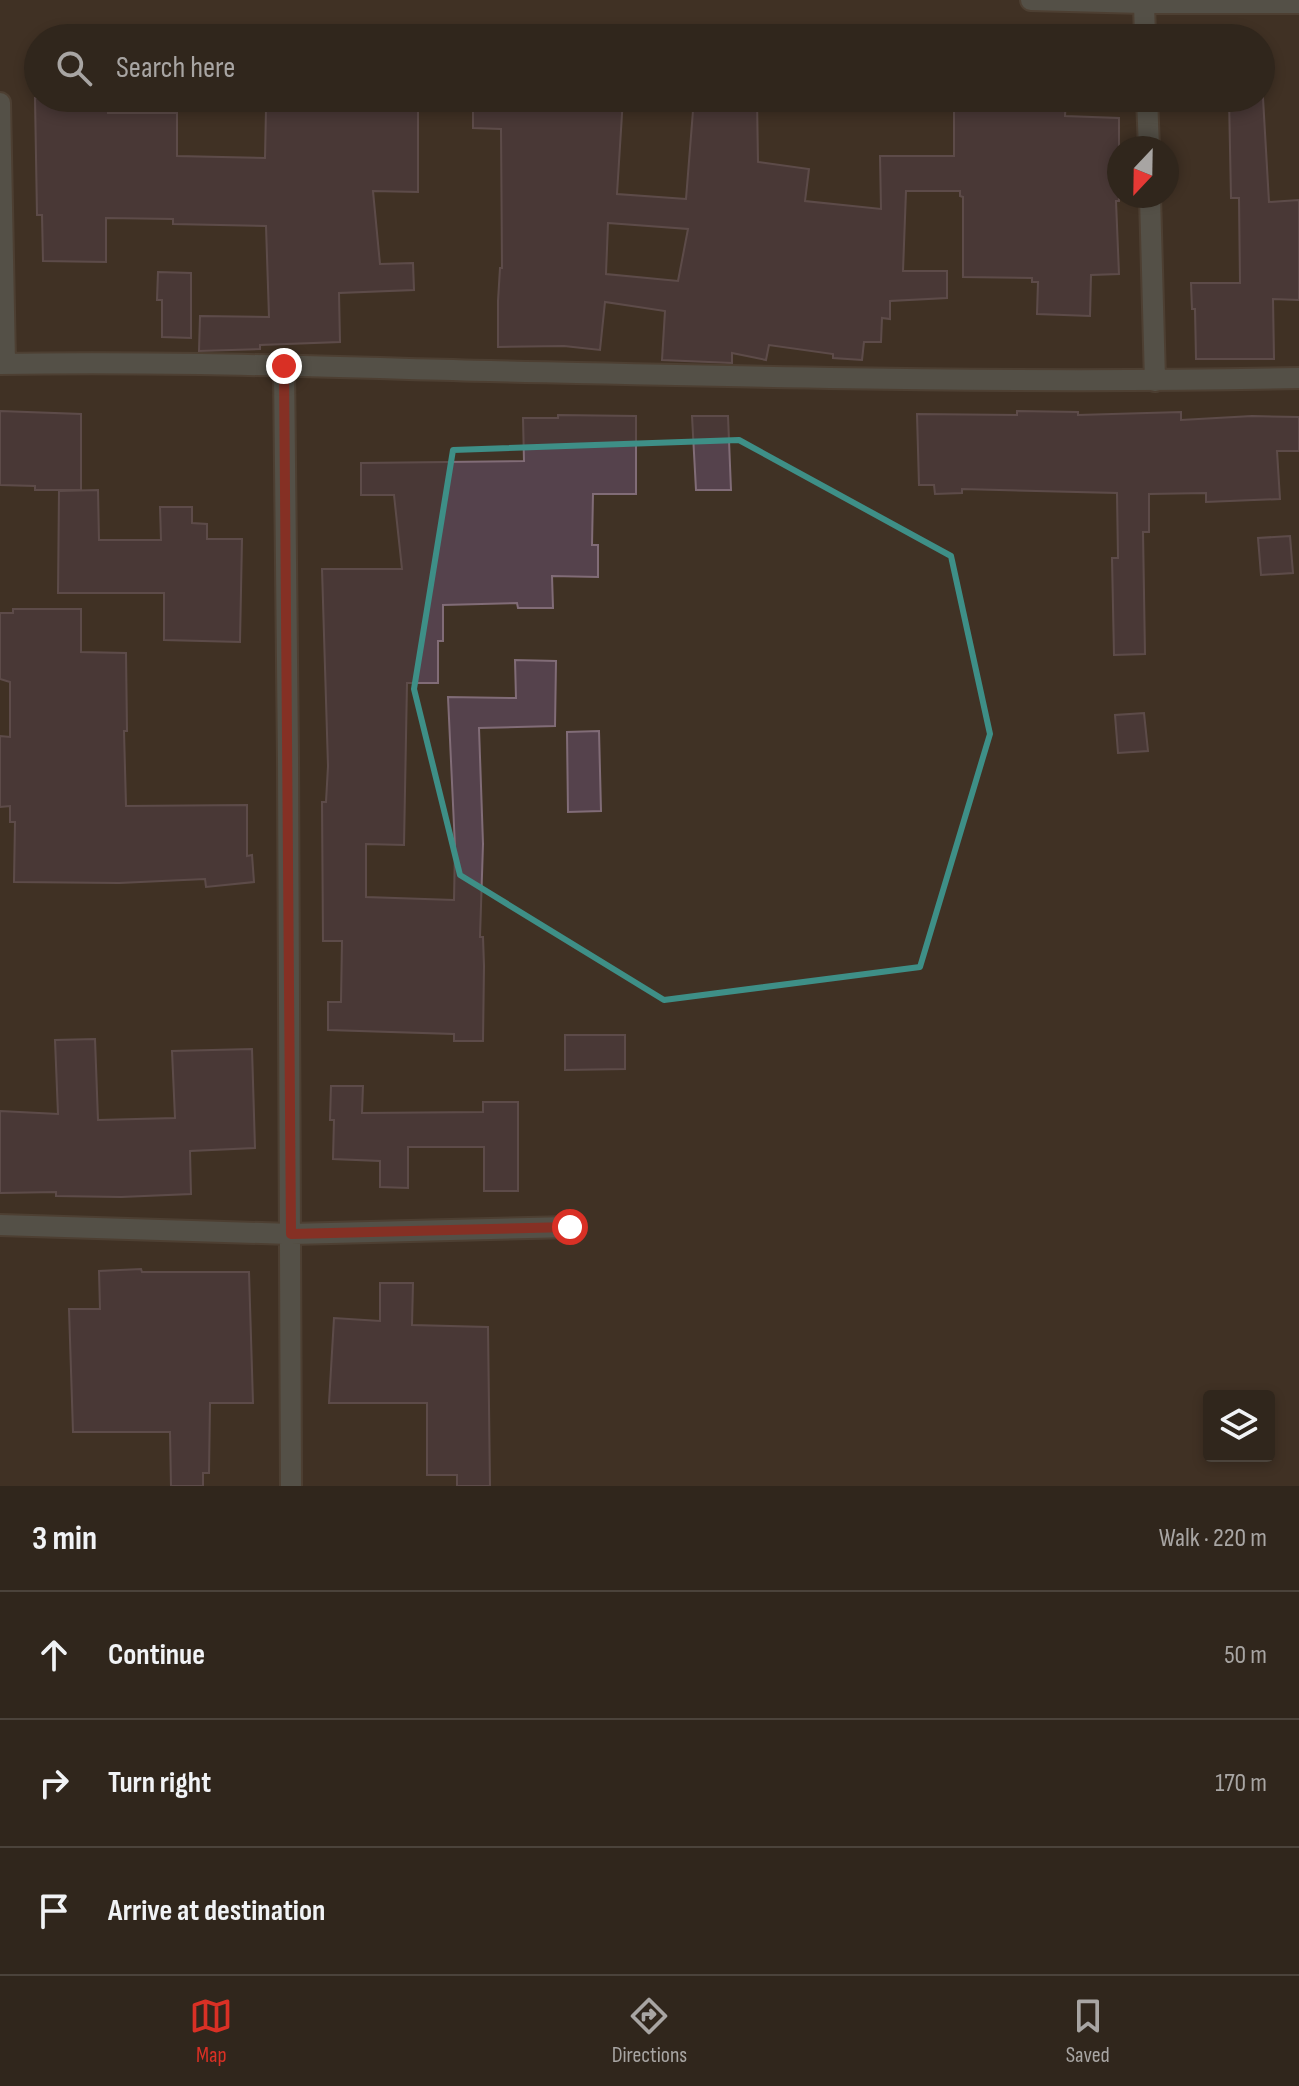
<!DOCTYPE html>
<html lang="en">
<head>
<meta charset="utf-8">
<style>
	body { margin:0; font-family:"Sofia Sans Condensed",sans-serif; background:#3c3229; color:#f1f3f6 }
	.controls { position:absolute; right:24px; bottom:24px; display:grid; overflow:hidden; border-radius:8px; box-shadow:0 4px 12px #0003 }
	.controls button { width:72px; height:72px; display:grid; place-items:center; padding:0; border:0; border-bottom:2px solid #4b433b; background:#30261c; color:#f1f3f6; font:40px sans-serif }
	.compass { position:absolute; left:1107px; top:136px; width:72px; height:72px; border-radius:50%; background:#30261c; box-shadow:0 4px 12px #0003; rotate:202deg }
	.stop { position:absolute; width:24px; height:24px; margin:-18px; border:6px solid #d93025; border-radius:50%; background:#fff }
	.stop.end { background:#d93025; border-color:#fff; box-shadow:0 2px 8px #0008 }
	.list { margin:0; padding:0; list-style:none }
	h2 { display:flex; justify-content:space-between; align-items:center; height:104px; margin:0; padding:0 32px; font-size:34px }
	h2 small { font-size:26px; font-weight:400; color:#a8a5a3 }
	.list li { display:grid; grid-template-columns:52px 1fr auto; gap:24px; align-items:center; box-sizing:border-box; height:128px; padding:0 32px; border-top:2px solid #4b433b }
	.list b { display:block; font-size:30px; white-space:nowrap }
	.list em { font-size:26px; font-style:normal; color:#a8a5a3 }
	.icon { flex:none; width:44px; height:44px; fill:none; stroke:currentColor; stroke-width:2; stroke-linecap:round; stroke-linejoin:round }
	.map { position:relative; flex:none; width:1299px; height:1486px; overflow:hidden }
	.search { position:absolute; background:#30261c; box-shadow:0 4px 12px #0003; left:24px; right:24px; top:24px; height:88px; display:flex; align-items:center; gap:20px; box-sizing:border-box; padding:0 28px; border-radius:44px; color:#a8a5a3; font-size:30px }
	.sheet { height:488px; background:#30261c }
	nav { display:flex; justify-content:space-around; align-items:center; box-sizing:border-box; height:112px; border-top:2px solid #4b433b; background:#30261c; font-size:22px; color:#a8a5a3 }
	nav a { display:grid; justify-items:center; gap:4px }
	nav .on { color:#d93025 }
	.map>svg:first-child { display:block }
	.building { fill:#55424c; stroke:#816c77; stroke-width:2; fill-rule:evenodd }
	.lines { fill:none; stroke-linecap:round; stroke-linejoin:round }
	.minor-casing { stroke:#5e5144; stroke-width:24 }
	.minor { stroke:#6d7671; stroke-width:20 }
	.route { stroke:#d93025; stroke-width:10 }
	.marked { fill:none; stroke:#3e8f87; stroke-width:6; stroke-linejoin:round }
</style>
</head>
<body>
<div class="map">
<svg width="1299" height="1486" viewBox="0 0 1299 1486">
	<rect width="100%" height="100%" fill="#403225"/>
	<path class="building" d="M 35,98 L 107,98 L 108,113 L 177,113 L 177,156 L 265,158 L 266,109 L 352,110 L 353,98 L 418,98 L 418,192 L 373,191 L 380,264 L 413,263 L 414,290 L 339,293 L 340,342 L 260,345 L 260,349 L 199,351 L 200,316 L 269,317 L 266,226 L 173,224 L 173,219 L 106,218 L 106,262 L 43,261 L 42,215 L 37,215 Z
		M 500,98 L 623,98 L 617,194 L 686,199 L 694,98 L 757,98 L 758,162 L 809,169 L 805,201 L 881,209 L 880,156 L 954,156 L 954,98 L 1066,98 L 1065,116 L 1119,118 L 1119,201 L 1116,201 L 1119,274 L 1091,275 L 1090,316 L 1037,314 L 1038,282 L 1032,282 L 1032,278 L 963,277 L 963,197 L 960,196 L 960,191 L 906,191 L 903,271 L 947,271 L 947,298 L 890,301 L 890,319 L 882,318 L 881,342 L 864,342 L 862,360 L 833,358 L 833,354 L 769,345 L 766,360 L 732,353 L 732,363 L 662,360 L 665,311 L 605,302 L 600,350 L 564,346 L 498,347 L 498,301 L 500,268 L 502,268 L 501,129 L 473,128 L 473,100 L 500,100 ZM 608,223 L 688,229 L 678,281 L 606,274 Z
		M 1229,98 L 1263,98 L 1269,202 L 1299,200 L 1299,300 L 1273,299 L 1274,359 L 1196,359 L 1195,309 L 1192,309 L 1191,283 L 1240,283 L 1239,198 L 1231,198 Z
		M 158,272 L 191,273 L 191,338 L 162,337 L 162,300 L 157,300 Z
		M 0,411 L 81,414 L 81,490 L 35,490 L 35,486 L 0,485 Z
		M 1017,411 L 1078,412 L 1078,415 L 1181,412 L 1181,420 L 1252,416 L 1299,417 L 1299,451 L 1277,451 L 1280,499 L 1206,502 L 1206,493 L 1149,494 L 1149,532 L 1143,532 L 1145,654 L 1114,655 L 1112,558 L 1118,558 L 1117,493 L 962,489 L 962,493 L 935,494 L 934,485 L 919,485 L 917,414 L 1017,415 Z
		M 558,415 L 636,416 L 636,494 L 593,494 L 592,545 L 598,545 L 598,577 L 552,576 L 553,608 L 518,608 L 517,603 L 443,605 L 443,641 L 438,641 L 438,683 L 407,683 L 404,845 L 366,844 L 366,897 L 454,900 L 455,847 L 448,697 L 516,698 L 515,660 L 556,661 L 555,726 L 479,728 L 483,844 L 480,937 L 483,937 L 484,966 L 483,1041 L 454,1041 L 454,1034 L 328,1030 L 328,1002 L 341,1002 L 342,941 L 323,941 L 322,802 L 326,802 L 328,766 L 322,569 L 402,569 L 394,495 L 361,495 L 361,463 L 524,461 L 523,418 L 558,418 Z
		M 692,416 L 728,416 L 731,490 L 696,490 Z
		M 98,490 L 99,540 L 161,540 L 160,507 L 192,507 L 192,523 L 207,524 L 207,539 L 242,539 L 240,642 L 164,640 L 164,593 L 58,593 L 59,491 Z
		M 1290,536 L 1293,573 L 1261,575 L 1258,538 Z
		M 13,609 L 81,609 L 81,652 L 126,653 L 127,731 L 124,731 L 126,806 L 247,805 L 247,856 L 252,855 L 254,882 L 206,887 L 205,879 L 119,883 L 14,882 L 15,822 L 10,822 L 10,806 L 0,807 L 0,736 L 10,737 L 10,682 L 0,679 L 0,613 L 13,613 Z
		M 1144,713 L 1148,751 L 1118,753 L 1115,715 Z
		M 599,731 L 601,811 L 568,812 L 567,732 Z
		M 565,1035 L 625,1035 L 625,1069 L 565,1070 Z
		M 95,1039 L 98,1120 L 175,1118 L 172,1051 L 252,1049 L 255,1148 L 190,1151 L 191,1194 L 121,1197 L 56,1196 L 56,1192 L 0,1193 L 0,1111 L 58,1114 L 55,1040 Z
		M 331,1086 L 363,1086 L 362,1113 L 483,1112 L 483,1102 L 518,1102 L 518,1191 L 484,1191 L 484,1147 L 408,1147 L 408,1188 L 380,1187 L 380,1161 L 333,1159 L 334,1120 L 330,1120 Z
		M 141,1269 L 142,1272 L 249,1272 L 253,1403 L 210,1403 L 209,1473 L 203,1473 L 203,1486 L 171,1486 L 170,1432 L 73,1432 L 69,1309 L 100,1309 L 99,1271 Z
		M 380,1283 L 413,1283 L 412,1325 L 488,1327 L 490,1486 L 457,1486 L 457,1475 L 427,1475 L 427,1403 L 329,1403 L 334,1318 L 380,1321 Z"/>
	<g class="lines">
		<defs>
			<path id="minor" d="M 1031,0 L 1144,3 L 1299,3
				M 1144,3 L 1145,38
				M 1147,98 L 1149,148
				M 0,103 L 5,364
				M 1150,196 L 1155,381
				M 0,364 C 163,361 327,367 490,371 C 759,377 1029,384 1299,378
				M 284,366 L 288,758 L 291,1486
				M 0,1225 L 291,1234 L 570,1227"/>
		</defs>
		<use href="#minor" class="minor-casing"/>
		<use href="#minor" class="minor"/>
	</g>
	<g class="lines">
		<path class="route" d="M 284,366 L 291,1234 L 570,1227"/>
	</g>
	<path d="M0 0H1299V1486H0ZM 739,440 L 951,556 L 990,734 L 920,967 L 664,1000 L 460,875 L 414,689 L 453,450 Z" fill="#403225" fill-opacity=".55" fill-rule="evenodd"/>
	<path class="marked" d="M 739,440 L 951,556 L 990,734 L 920,967 L 664,1000 L 460,875 L 414,689 L 453,450 Z"/>
</svg>
<div class="controls">
<button><svg class="icon" aria-label="layers" viewBox="0 0 24 24"><path d="M12 4l9 5-9 5-9-5zM3 14l9 5 9-5"/></svg></button>
</div>
<svg class="compass" viewBox="-18 -18 36 36"><path d="M0-13l5 13h-10z" fill="#e53935"/><path d="M0 13l5-13h-10z" fill="#a8a5a3"/></svg>
<div class="stop" style="left:570px;top:1227px"></div>
<div class="stop end" style="left:284px;top:366px"></div>
<div class="search"><svg class="icon" aria-label="search" viewBox="0 0 24 24"><circle cx="10" cy="10" r="6"/><path d="M15 15l6 6"/></svg>Search here</div>
</div>
<section class="sheet">
<h2>3 min<small>Walk · 220 m</small></h2>
<ul class="list">
<li><svg class="icon" aria-label="ahead" viewBox="0 0 24 24"><path d="M12 20V5M6 11l6-6 6 6"/></svg><div><b>Continue</b></div><em>50 m</em></li>
<li><svg class="icon" aria-label="right" viewBox="0 0 24 24"><path d="M7 20v-9h11M14 6l5 5-5 5"/></svg><div><b>Turn right</b></div><em>170 m</em></li>
<li><svg class="icon" aria-label="arrive" viewBox="0 0 24 24"><path d="M6 21V4h12l-3 4 3 4H6"/></svg><div><b>Arrive at destination</b></div></li>
</ul>
</section>
<nav>
<a class="on"><svg class="icon" aria-label="map" viewBox="0 0 24 24"><path d="M3 6l6-2 6 2 6-2v14l-6 2-6-2-6 2zM9 4v14M15 6v14"/></svg>Map</a>
<a><svg class="icon" aria-label="directions" viewBox="0 0 24 24"><path d="M12 3l9 9-9 9-9-9zM9 14v-3h6M13 9l2 2-2 2"/></svg>Directions</a>
<a><svg class="icon" aria-label="saved" viewBox="0 0 24 24"><path d="M7 4h10v16l-5-4-5 4z"/></svg>Saved</a>
</nav>
</body>
</html>
